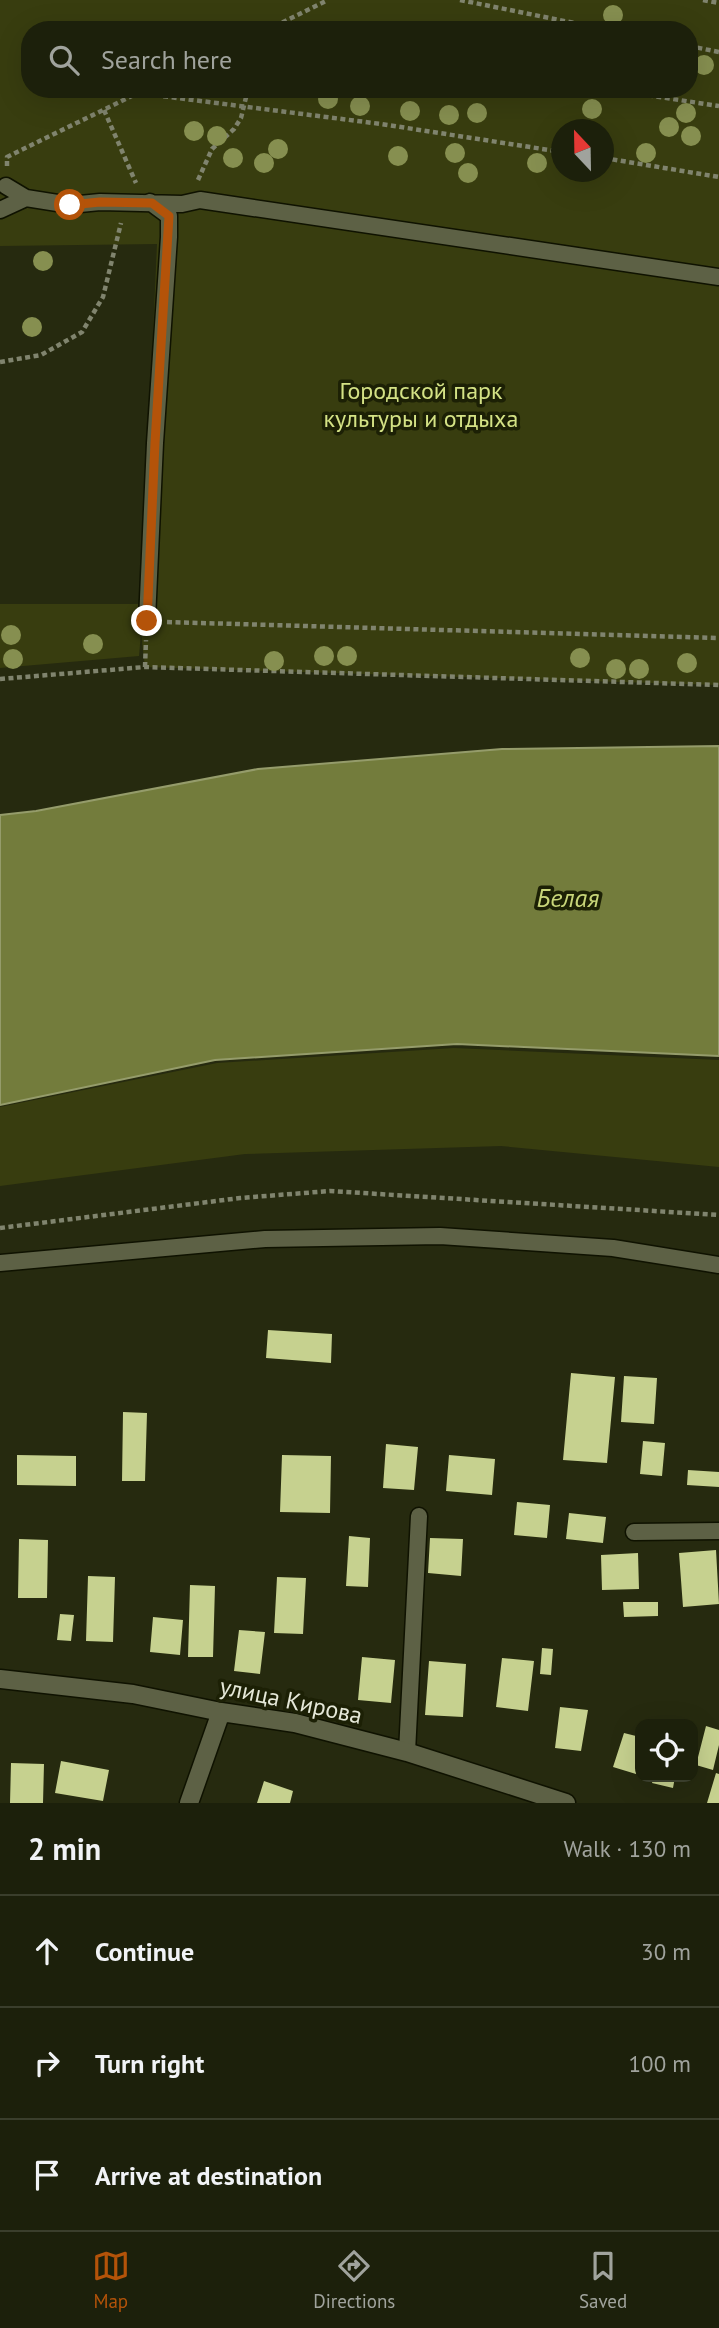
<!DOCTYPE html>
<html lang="en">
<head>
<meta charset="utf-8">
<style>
	body { margin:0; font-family:"PT Sans",sans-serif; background:#292d19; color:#f1f3f6 }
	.controls { position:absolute; right:21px; bottom:21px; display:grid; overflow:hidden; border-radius:14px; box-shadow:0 7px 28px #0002 }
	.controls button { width:63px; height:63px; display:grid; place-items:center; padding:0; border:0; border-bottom:2px solid #3a3e2c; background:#1c200b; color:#f1f3f6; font:35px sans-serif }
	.compass { position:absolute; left:551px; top:119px; width:63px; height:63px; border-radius:50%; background:#1c200b; box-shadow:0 7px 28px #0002; rotate:338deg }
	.stop { position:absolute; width:21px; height:21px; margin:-16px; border:5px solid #b45309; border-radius:50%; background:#fff }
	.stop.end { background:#b45309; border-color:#fff; box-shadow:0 2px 7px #0008 }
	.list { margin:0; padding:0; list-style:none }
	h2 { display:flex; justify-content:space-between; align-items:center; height:91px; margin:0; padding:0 28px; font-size:30px }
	h2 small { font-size:23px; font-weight:400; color:#a0a39d }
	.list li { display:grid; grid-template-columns:46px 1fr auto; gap:21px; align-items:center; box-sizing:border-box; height:112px; padding:0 28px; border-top:2px solid #3a3e2c }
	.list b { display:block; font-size:26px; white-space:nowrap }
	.list em { font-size:23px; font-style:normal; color:#a0a39d }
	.icon { flex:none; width:38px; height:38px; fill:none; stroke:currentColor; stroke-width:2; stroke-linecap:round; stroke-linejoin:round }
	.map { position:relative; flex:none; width:719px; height:1803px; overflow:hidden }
	.search { position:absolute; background:#1c200b; box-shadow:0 7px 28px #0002; left:21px; right:21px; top:21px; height:77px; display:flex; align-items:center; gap:18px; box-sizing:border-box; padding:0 24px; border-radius:28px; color:#a0a39d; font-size:26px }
	.sheet { height:427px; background:#1c200b }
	nav { display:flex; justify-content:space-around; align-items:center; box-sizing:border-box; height:98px; border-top:2px solid #3a3e2c; background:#1c200b; font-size:19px; color:#a0a39d }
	nav a { display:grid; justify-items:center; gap:4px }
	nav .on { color:#b45309 }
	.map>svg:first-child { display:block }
	.green { fill:#383d0f; fill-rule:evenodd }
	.water { fill:#737c3c; stroke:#959c6b; stroke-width:2 }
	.building { fill:#c6d18f }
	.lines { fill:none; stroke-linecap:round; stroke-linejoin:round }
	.service-casing { stroke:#0f1200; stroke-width:19 }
	.minor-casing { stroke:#0f1200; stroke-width:21 }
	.path { stroke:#80846e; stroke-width:4.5; stroke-dasharray:5 3.5; stroke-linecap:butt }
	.service { stroke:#5d6145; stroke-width:16 }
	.minor { stroke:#5d6145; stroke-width:18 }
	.tree { fill:#868f50 }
	.route { stroke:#b45309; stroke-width:9 }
	.labels { text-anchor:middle; stroke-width:7; stroke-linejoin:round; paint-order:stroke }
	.park-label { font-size:24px; fill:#d4e285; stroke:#1c2005 }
	.street-label { font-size:24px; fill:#e5e8d8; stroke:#1c2005 }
	.water-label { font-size:26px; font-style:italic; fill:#c8d579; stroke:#1c2005 }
</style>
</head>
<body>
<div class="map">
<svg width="719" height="1803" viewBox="0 0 719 1803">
	<rect width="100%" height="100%" fill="#262a0f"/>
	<path class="green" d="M 0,0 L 719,0 L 719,685 L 145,667 L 141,633 L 139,656 L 0,668 L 0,604 L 141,604 L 157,244 L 0,246 ZM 30,30 L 689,30 L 689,89 L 30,89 ZM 562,130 L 604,130 L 604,172 L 562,172 Z
		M 454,1048 L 719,1060 L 719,1167 L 501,1146 L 245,1154 L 0,1186 L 0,1107 L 217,1063 Z"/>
	<path class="water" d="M 719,746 L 719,1056 L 457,1044 L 215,1060 L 0,1105 L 0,815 L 36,811 L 258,769 L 502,749 Z"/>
	<path class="building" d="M 268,1330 L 332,1334 L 331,1363 L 266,1358 Z
		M 571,1373 L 615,1377 L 607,1463 L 563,1460 Z
		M 624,1376 L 657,1378 L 654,1424 L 621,1422 Z
		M 123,1412 L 147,1413 L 145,1481 L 122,1481 Z
		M 643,1441 L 665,1443 L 662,1476 L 640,1474 Z
		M 386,1444 L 418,1447 L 414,1490 L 383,1488 Z
		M 17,1455 L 76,1456 L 76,1486 L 17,1485 Z
		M 282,1455 L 331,1456 L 330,1513 L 280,1512 Z
		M 449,1455 L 495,1459 L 492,1495 L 446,1491 Z
		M 688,1470 L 719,1472 L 719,1487 L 687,1485 Z
		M 517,1502 L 550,1505 L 547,1538 L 514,1535 Z
		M 569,1513 L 606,1517 L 603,1543 L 566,1539 Z
		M 349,1536 L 370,1538 L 368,1587 L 346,1586 Z
		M 430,1538 L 463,1539 L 461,1576 L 428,1573 Z
		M 19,1539 L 48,1540 L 47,1598 L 18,1598 Z
		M 716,1550 L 719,1604 L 683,1607 L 679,1553 Z
		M 638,1553 L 639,1589 L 602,1590 L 601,1555 Z
		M 88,1576 L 115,1577 L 113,1642 L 86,1641 Z
		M 277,1577 L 306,1578 L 303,1634 L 274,1633 Z
		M 190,1585 L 215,1586 L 213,1657 L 188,1657 Z
		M 623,1602 L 658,1602 L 658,1616 L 624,1617 Z
		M 60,1614 L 74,1615 L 71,1641 L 57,1640 Z
		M 153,1617 L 183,1620 L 180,1655 L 150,1652 Z
		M 239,1630 L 265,1632 L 260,1674 L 234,1671 Z
		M 542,1648 L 553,1649 L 551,1675 L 540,1674 Z
		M 362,1657 L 395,1660 L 391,1703 L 358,1700 Z
		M 502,1658 L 534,1661 L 528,1711 L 496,1707 Z
		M 429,1661 L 466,1664 L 463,1717 L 425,1715 Z
		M 560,1707 L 588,1710 L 581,1751 L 555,1748 Z
		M 706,1726 L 719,1730 L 719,1745 L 713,1770 L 696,1765 Z
		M 624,1733 L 640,1737 L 640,1759 L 636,1774 L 613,1767 Z
		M 61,1761 L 109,1770 L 103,1801 L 55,1793 Z
		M 11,1763 L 44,1764 L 43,1803 L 10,1803 Z
		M 716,1773 L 719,1774 L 719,1803 L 707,1803 Z
		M 654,1777 L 675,1777 L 673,1788 L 652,1783 Z
		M 264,1781 L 293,1791 L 290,1803 L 257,1803 Z"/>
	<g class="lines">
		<defs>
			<path id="service" d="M 6,186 L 26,198 L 70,205 L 100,202 L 182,204 L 200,200 L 719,277
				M 0,210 L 26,198
				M 147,620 L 155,443 L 169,237 L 169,216 L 150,202
				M 0,1263 L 265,1239 L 440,1236 L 613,1248 L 719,1265
				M 634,1532 L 719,1531
				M 407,1752 L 419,1516"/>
			<path id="minor" d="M 0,1679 L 133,1694 L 221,1712 L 295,1723 L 407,1752 L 566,1803
				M 189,1803 L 221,1712"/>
		</defs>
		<use href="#service" class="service-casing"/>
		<use href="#minor" class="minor-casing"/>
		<path class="path" d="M 460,0 L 609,30
			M 703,0 L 719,3
			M 267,30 L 328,0
			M 689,46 L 719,52
			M 606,89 L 719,106
			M 138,93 L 381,124 L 562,152
			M 104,110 L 136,183
			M 604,158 L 719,177
			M 7,166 L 7,157 L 146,89
			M 198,180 L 212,149 L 234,129 L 241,118 L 248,89
			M 0,362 L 41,355 L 82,332 L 103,297 L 121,223
			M 167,622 L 719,638
			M 145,667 L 146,640
			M 0,679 L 145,667 L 719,685
			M 0,1228 L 240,1198 L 330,1191 L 719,1215"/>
		<use href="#service" class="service"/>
		<use href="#minor" class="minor"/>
	</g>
	<g class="tree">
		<circle cx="613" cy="15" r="10"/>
		<circle cx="704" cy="65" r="10"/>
		<circle cx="328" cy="99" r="10"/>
		<circle cx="360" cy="106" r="10"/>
		<circle cx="592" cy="109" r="10"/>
		<circle cx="410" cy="111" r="10"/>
		<circle cx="477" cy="113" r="10"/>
		<circle cx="686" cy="113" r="10"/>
		<circle cx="449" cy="115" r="10"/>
		<circle cx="669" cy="127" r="10"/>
		<circle cx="194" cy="131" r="10"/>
		<circle cx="217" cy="136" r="10"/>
		<circle cx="691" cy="136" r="10"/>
		<circle cx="278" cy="149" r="10"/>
		<circle cx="455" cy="153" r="10"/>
		<circle cx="646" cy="153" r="10"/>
		<circle cx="398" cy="156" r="10"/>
		<circle cx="233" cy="158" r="10"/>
		<circle cx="264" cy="163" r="10"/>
		<circle cx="537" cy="163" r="10"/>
		<circle cx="468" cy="173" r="10"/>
		<circle cx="43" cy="261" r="10"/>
		<circle cx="32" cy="327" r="10"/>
		<circle cx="11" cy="635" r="10"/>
		<circle cx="93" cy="644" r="10"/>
		<circle cx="324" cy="656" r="10"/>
		<circle cx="347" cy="656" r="10"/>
		<circle cx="580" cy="658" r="10"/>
		<circle cx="13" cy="659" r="10"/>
		<circle cx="274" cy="661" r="10"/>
		<circle cx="687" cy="663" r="10"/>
		<circle cx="616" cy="669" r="10"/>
		<circle cx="639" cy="669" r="10"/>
	</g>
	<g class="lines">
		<path class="route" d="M 70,205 L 100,202 L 152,203 L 169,216 L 155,443 L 147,621"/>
	</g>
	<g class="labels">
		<g class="park-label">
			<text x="421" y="399">Городской парк<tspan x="421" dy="28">культуры и отдыха</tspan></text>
		</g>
		<g class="street-label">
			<text transform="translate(291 1701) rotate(12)" y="8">улица Кирова</text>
		</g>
		<g class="water-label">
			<text x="568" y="907">Белая</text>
		</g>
	</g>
</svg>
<div class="controls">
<button><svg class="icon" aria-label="locate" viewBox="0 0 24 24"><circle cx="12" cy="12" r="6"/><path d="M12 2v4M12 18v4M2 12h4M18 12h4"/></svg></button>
</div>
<svg class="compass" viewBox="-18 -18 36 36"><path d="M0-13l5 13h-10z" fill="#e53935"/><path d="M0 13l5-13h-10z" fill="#a0a39d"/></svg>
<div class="stop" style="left:70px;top:205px"></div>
<div class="stop end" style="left:147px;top:621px"></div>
<div class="search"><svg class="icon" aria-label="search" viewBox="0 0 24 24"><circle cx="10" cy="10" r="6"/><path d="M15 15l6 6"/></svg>Search here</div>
</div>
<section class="sheet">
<h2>2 min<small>Walk · 130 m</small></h2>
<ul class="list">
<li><svg class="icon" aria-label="ahead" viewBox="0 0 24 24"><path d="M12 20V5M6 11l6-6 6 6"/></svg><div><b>Continue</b></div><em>30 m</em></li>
<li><svg class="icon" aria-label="right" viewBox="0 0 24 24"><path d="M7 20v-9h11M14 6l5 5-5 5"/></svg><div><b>Turn right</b></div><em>100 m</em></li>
<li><svg class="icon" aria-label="arrive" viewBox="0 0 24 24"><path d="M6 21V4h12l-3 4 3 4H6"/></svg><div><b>Arrive at destination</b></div></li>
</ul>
</section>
<nav>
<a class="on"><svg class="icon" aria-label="map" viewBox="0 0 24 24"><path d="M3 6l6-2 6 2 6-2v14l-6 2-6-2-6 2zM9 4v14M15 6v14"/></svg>Map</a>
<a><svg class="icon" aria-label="directions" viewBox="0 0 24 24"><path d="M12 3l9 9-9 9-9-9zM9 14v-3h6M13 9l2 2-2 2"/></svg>Directions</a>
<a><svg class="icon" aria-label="saved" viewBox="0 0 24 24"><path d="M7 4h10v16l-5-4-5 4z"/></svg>Saved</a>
</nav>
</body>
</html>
